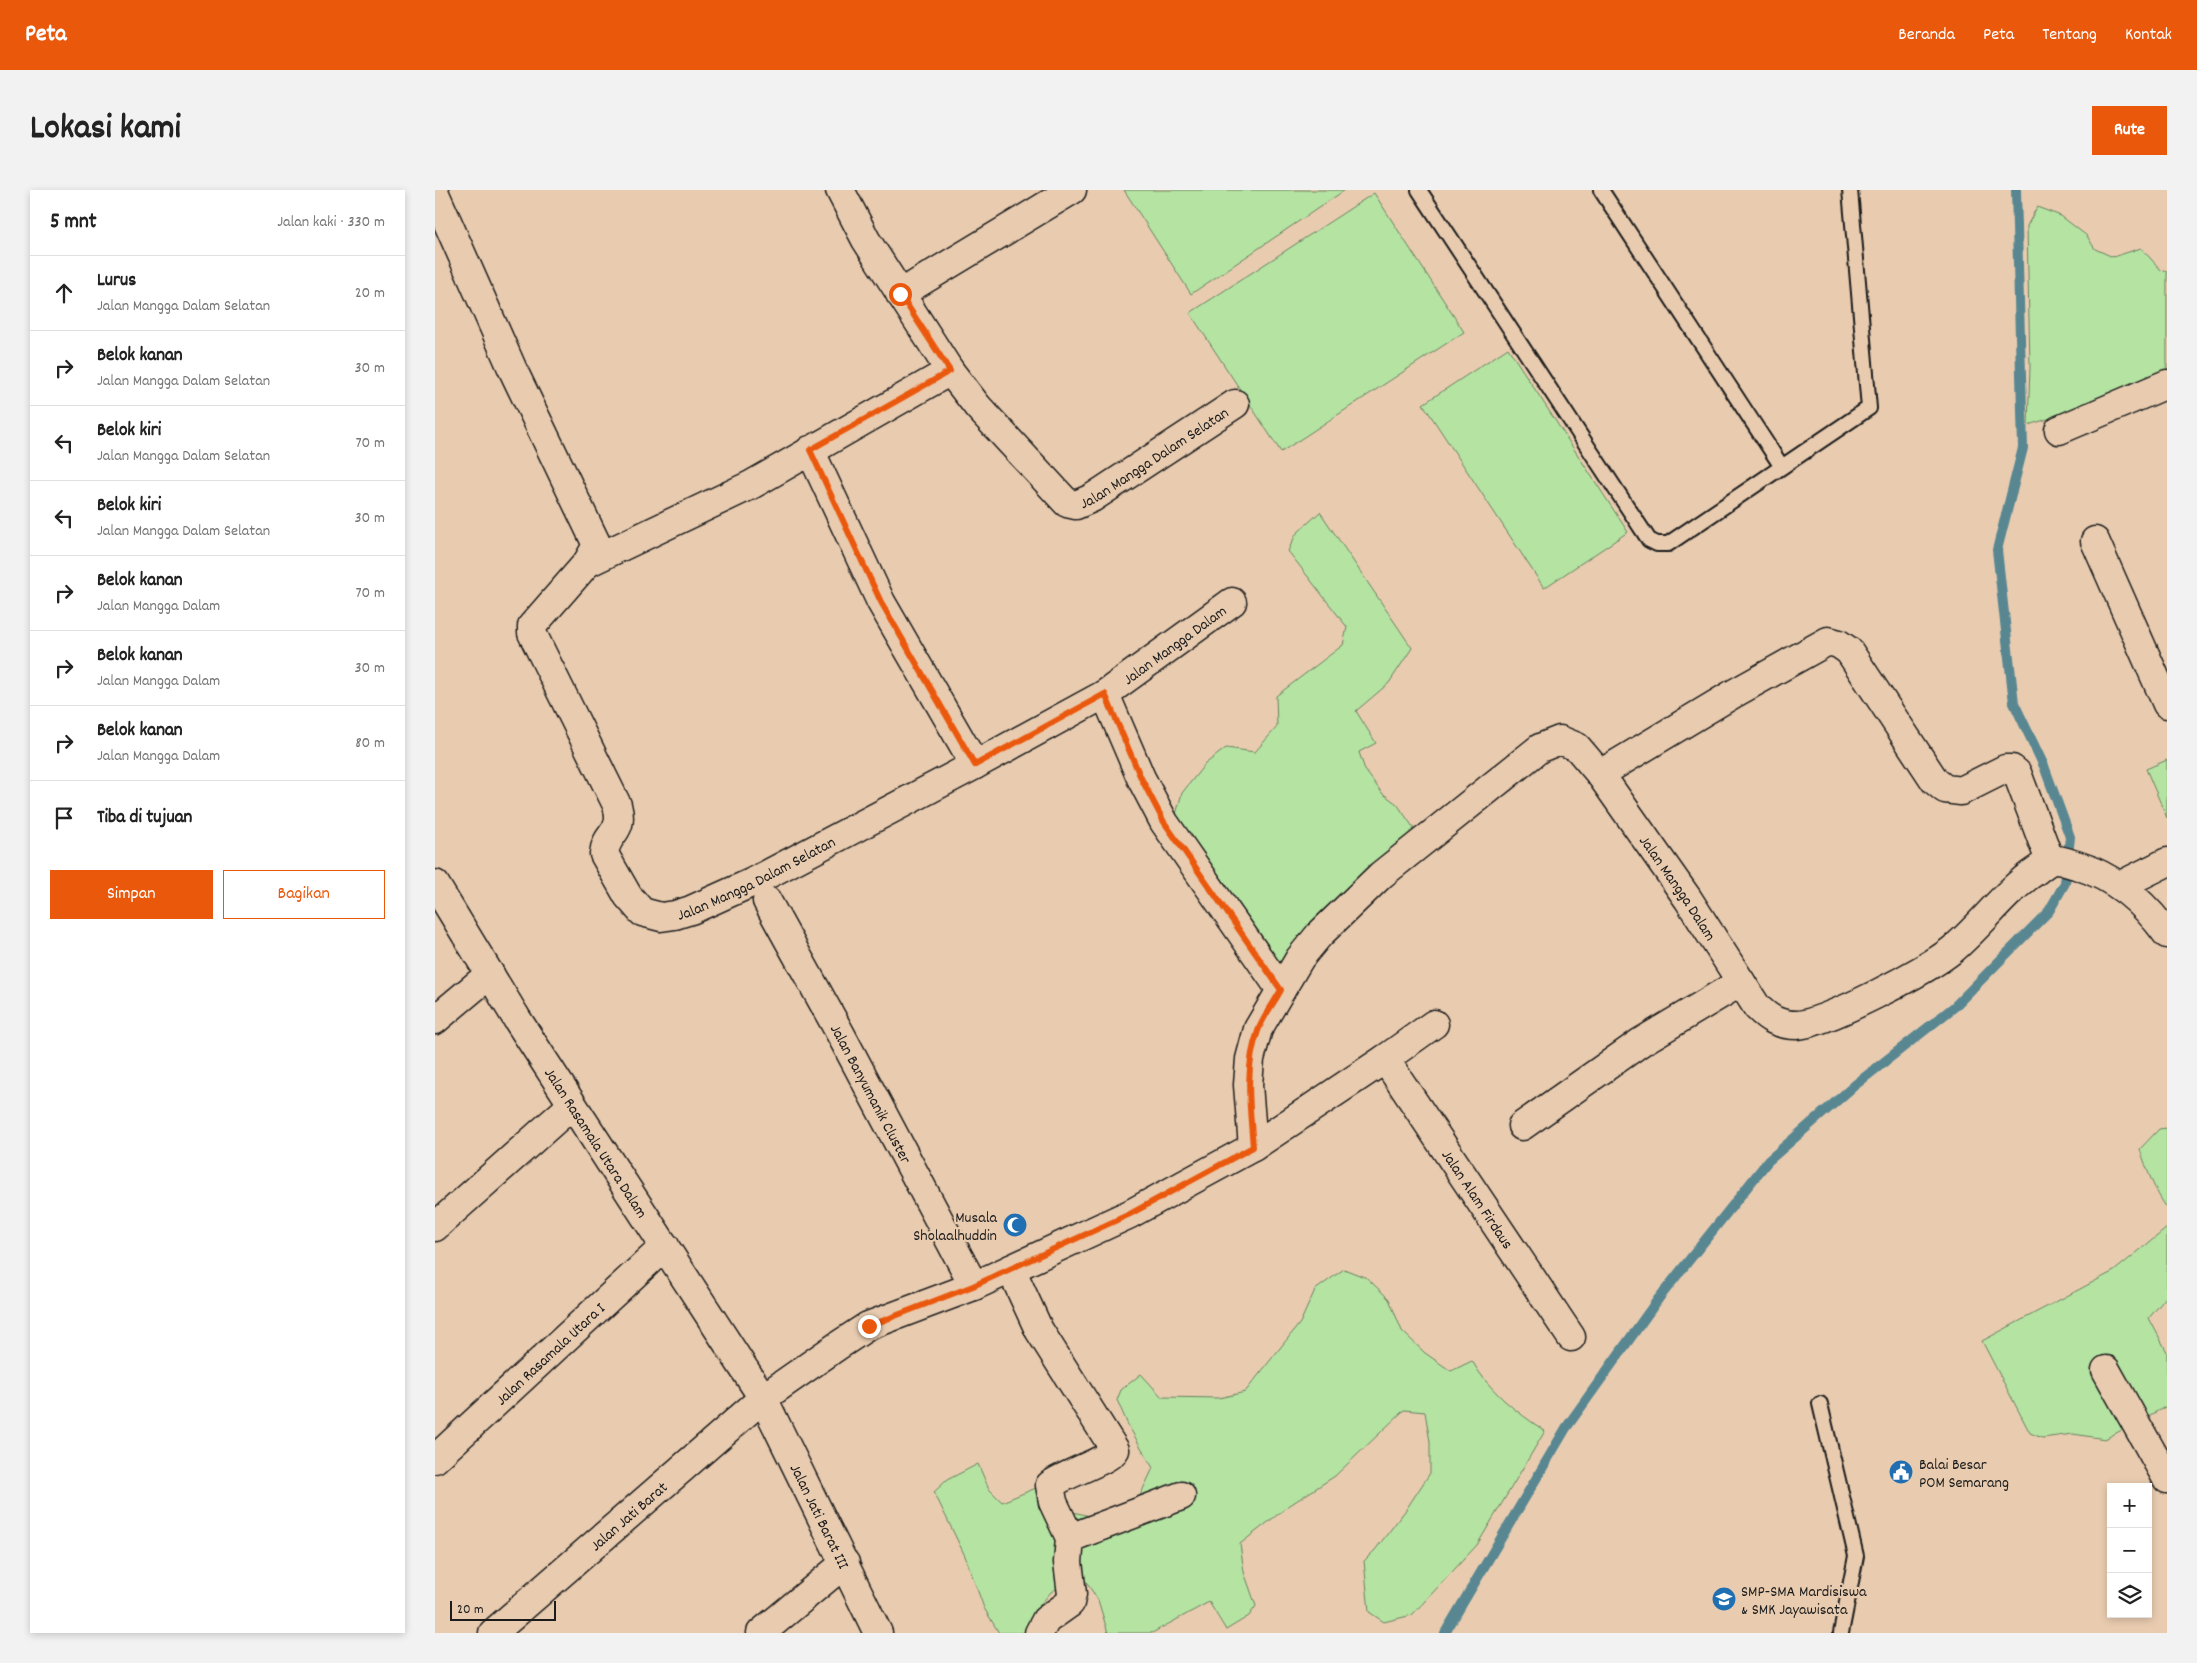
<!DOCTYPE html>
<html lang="id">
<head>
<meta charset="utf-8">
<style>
	body { margin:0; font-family:Dekko,sans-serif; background:#f2f2f2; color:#222 }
	.controls { position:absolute; right:15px; bottom:15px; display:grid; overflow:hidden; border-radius:0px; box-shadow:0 2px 8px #0003 }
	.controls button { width:45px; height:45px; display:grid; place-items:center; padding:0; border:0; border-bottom:1px solid #e0e0e0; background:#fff; color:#222; font:25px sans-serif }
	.scale { position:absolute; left:15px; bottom:12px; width:106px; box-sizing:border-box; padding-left:5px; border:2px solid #1c1c1c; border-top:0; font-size:14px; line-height:18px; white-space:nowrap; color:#1c1c1c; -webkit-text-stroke:4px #e9ccb0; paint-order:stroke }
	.stop { position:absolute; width:15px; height:15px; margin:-11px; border:4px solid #ea580c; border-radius:50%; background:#fff }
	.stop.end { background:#ea580c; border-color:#fff; box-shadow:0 1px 5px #0008 }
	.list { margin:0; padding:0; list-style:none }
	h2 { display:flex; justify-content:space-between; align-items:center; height:65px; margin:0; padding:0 20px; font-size:21px }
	h2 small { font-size:16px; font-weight:400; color:#767676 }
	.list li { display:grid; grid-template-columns:32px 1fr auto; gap:15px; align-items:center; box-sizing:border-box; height:75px; padding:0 20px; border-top:1px solid #e0e0e0 }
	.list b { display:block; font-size:19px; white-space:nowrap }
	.list p { margin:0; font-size:16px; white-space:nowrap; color:#767676 }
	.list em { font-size:16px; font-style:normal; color:#767676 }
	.actions { display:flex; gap:10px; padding:15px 20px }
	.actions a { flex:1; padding:11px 0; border:1px solid #ea580c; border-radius:0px; text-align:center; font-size:18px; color:#ea580c }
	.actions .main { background:#ea580c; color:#fff }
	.icon { flex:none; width:28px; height:28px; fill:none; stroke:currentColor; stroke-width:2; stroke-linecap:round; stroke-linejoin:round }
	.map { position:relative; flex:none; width:1732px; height:1443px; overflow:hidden; border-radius:0px }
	header { display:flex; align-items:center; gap:30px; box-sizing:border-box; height:70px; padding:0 25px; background:#ea580c; color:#fff }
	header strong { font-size:24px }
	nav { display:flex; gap:28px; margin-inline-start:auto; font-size:18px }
	.intro { display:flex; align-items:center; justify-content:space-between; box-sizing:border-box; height:120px; padding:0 30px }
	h1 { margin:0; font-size:35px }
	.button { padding:12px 22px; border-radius:0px; background:#ea580c; color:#fff; font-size:18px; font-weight:700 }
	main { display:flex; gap:30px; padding:0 30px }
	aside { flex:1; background:#fff; border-radius:0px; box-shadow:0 2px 8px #0003 }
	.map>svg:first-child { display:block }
	.green { fill:#b4e3a2; stroke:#68805f }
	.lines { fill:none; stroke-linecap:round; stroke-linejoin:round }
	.stream { stroke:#598792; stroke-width:10 }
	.lane-casing { stroke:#1c1c1c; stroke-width:18 }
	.street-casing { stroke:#1c1c1c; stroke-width:31 }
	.lane { stroke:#e9ccb0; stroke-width:14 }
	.street { stroke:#e9ccb0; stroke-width:28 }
	.route { stroke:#ea580c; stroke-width:6 }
	.labels { text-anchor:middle; stroke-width:4.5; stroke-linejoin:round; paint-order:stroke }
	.street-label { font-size:16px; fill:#1c1c1c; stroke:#e9ccb0 }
	.poi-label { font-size:16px; fill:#1c1c1c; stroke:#e9ccb0; text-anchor:start }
</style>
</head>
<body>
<header>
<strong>Peta</strong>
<nav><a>Beranda</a><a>Peta</a><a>Tentang</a><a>Kontak</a></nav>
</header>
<div class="intro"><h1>Lokasi kami</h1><a class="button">Rute</a></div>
<main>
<aside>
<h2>5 mnt<small>Jalan kaki · 330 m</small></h2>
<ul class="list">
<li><svg class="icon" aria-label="ahead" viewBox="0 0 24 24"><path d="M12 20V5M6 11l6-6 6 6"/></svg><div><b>Lurus</b><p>Jalan Mangga Dalam Selatan</p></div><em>20 m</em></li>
<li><svg class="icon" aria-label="right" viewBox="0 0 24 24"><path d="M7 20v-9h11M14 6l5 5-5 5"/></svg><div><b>Belok kanan</b><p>Jalan Mangga Dalam Selatan</p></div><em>30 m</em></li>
<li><svg class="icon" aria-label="left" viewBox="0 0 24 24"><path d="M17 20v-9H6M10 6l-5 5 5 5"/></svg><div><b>Belok kiri</b><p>Jalan Mangga Dalam Selatan</p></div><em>70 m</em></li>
<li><svg class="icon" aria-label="left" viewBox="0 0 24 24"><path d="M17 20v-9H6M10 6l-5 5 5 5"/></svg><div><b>Belok kiri</b><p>Jalan Mangga Dalam Selatan</p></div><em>30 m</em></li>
<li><svg class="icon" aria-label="right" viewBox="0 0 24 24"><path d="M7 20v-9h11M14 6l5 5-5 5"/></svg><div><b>Belok kanan</b><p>Jalan Mangga Dalam</p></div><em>70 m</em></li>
<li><svg class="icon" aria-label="right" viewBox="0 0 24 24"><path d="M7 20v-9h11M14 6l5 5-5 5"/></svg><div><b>Belok kanan</b><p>Jalan Mangga Dalam</p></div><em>30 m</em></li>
<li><svg class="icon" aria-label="right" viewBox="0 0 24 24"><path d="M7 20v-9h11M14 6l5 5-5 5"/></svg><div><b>Belok kanan</b><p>Jalan Mangga Dalam</p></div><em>80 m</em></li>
<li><svg class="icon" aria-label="arrive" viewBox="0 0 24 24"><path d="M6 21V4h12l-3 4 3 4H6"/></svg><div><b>Tiba di tujuan</b></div></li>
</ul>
<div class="actions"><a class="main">Simpan</a><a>Bagikan</a></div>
</aside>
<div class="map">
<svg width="1732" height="1443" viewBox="0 0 1732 1443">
	<rect width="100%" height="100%" fill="#e9ccb0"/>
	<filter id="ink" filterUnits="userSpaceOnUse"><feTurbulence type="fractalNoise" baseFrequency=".02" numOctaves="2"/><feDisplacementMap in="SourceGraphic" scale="10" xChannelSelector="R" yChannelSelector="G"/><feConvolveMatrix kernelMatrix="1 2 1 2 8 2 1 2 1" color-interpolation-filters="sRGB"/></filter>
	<g filter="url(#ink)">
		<path class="green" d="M 689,0 L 910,0 L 756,104 Z
			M 939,3 L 1029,142 L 846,262 L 755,123 Z
			M 1602,17 L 1626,26 L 1652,46 L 1660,59 L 1678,67 L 1706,58 L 1726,80 L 1732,82 L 1732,193 L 1593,235 L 1595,177 L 1592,36 Z
			M 1073,158 L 1193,342 L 1109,398 L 988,214 Z
			M 885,322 L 977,458 L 954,493 L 921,521 L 941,553 L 924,562 L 930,580 L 947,603 L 962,614 L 980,640 L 983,649 L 846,776 L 740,628 L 747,603 L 770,574 L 791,558 L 820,562 L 842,537 L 841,506 L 908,455 L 912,437 L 853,361 L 861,344 Z
			M 1732,570 L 1732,628 L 1711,579 Z
			M 1732,938 L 1732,1018 C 1719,1000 1712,980 1705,959 L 1724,939 Z
			M 1732,1038 L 1732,1106 L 1714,1128 L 1732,1162 L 1732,1216 L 1670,1249 L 1638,1244 L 1607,1248 L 1595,1243 L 1547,1151 L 1679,1081 Z
			M 909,1079 L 932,1088 L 954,1109 L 967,1141 L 990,1163 L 1016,1181 L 1037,1171 C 1055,1202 1080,1221 1110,1241 L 1042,1355 L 977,1425 L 949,1432 L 934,1422 L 929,1371 L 940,1360 L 970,1321 L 995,1283 L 995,1252 L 990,1222 L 969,1220 L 900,1286 L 855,1315 L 805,1354 L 809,1382 L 821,1416 L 814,1426 L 791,1440 L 774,1412 L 717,1443 L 673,1443 L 663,1410 L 646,1384 L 616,1402 L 601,1420 L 603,1436 L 597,1443 L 564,1443 L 549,1418 L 530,1366 L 499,1302 L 512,1290 L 543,1274 L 554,1299 L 567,1312 L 601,1298 L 623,1300 L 638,1322 L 663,1328 L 693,1331 L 718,1278 L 693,1235 L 682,1210 L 686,1200 L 706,1184 L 727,1207 L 784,1208 L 810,1202 L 865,1133 L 880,1100 Z"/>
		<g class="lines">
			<path class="stream" d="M 1010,1443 L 1131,1238 L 1224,1108 L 1333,971 L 1420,895 L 1519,817 L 1614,721 L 1630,693 L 1635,647 L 1609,576 L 1579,513 L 1562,360 L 1588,258 L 1581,0"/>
			<defs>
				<path id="lane" d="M 984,0 L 1214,350 L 1222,354 L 1233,354 L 1434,218 L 1415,0
					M 1166,0 L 1347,277
					M 1385,1214 L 1421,1366 L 1406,1443"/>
				<g id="street">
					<path id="s1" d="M 405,0 L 431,50 L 515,181 L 543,217 L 632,313 L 641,315 L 657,308 L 800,214"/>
					<path id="s2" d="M 0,4 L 77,178 L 162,355 L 152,373 L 97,436 L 97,443 L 182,615 C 190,644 171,641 169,664 L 193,706 L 207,722 L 226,727 L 240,725 L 256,720 L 316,693 L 540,575"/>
					<path d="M 465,104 L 637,0"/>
					<path d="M 1624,240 L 1732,194"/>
					<path d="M 375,260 L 446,412 L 540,575 L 670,504"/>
					<path d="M 1660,351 L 1732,514"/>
					<path d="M 152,373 L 316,295 L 515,181"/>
					<path d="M 797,412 L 670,504 L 706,588 L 729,632 L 846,800"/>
					<path d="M 1165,584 L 1298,504 L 1393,451 L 1404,454 L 1414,461 L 1500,591 L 1510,599 L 1526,601 L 1570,579 L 1577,579 L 1582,583 L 1615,671"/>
					<path id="s3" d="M 0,694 L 82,829 L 328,1208 L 443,1443"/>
					<path d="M 1686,695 L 1732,672"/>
					<path id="s4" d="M 332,711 L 405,843 L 539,1096"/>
					<path d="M 0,830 L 55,784"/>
					<path id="s5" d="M 950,869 L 1136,1147"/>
					<path d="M 1087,936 L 1206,852 L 1306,792"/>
					<path id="s6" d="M 818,957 L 813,895 L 815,869 L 823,839 L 865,768 L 884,745 L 946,685 L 1105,558 L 1125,550 L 1142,557 L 1165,584 L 1253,709 L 1322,817 C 1334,829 1344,835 1362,835 C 1390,834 1494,779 1517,760 C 1547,735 1570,701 1602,680 C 1606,677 1611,673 1615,671 C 1623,668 1633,673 1641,675 C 1680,687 1708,711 1732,744"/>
					<path d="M 0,1037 L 137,915"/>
					<path d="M 576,1079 L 604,1140 L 680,1260 C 676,1269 628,1285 615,1295 L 618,1312 L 635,1348 L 633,1372 L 637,1404 L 635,1413 L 611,1430 L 604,1443"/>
					<path d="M 1671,1180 L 1732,1289"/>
					<path id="s7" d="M 0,1269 L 230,1056"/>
					<path d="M 635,1348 L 746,1306"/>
					<path id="s8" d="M 58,1443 L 328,1208 L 404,1155 L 433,1136 L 539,1096 L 695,1024 L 818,957 L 950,869 L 999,834"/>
					<path d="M 326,1443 L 410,1373"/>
				</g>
			</defs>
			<use href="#lane" class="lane-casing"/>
			<use href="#street" class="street-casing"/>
			<use href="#lane" class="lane"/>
			<use href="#street" class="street"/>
		</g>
	</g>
	<g class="lines" filter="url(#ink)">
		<path class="route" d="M 434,1136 L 538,1096 L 695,1024 L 818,957 C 815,918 809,879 823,841 C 828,827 839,813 846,800 L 729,632 L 706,588 L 670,504 L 540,575 L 446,412 L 375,260 L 515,181 L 465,104"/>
	</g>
	<defs>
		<symbol id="mosque-disc" viewBox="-11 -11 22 22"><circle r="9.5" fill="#1f6fb2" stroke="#e9ccb0"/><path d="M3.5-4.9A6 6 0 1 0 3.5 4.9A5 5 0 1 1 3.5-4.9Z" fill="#fff"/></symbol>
		<symbol id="civic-disc" viewBox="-11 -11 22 22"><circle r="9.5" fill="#1f6fb2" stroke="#e9ccb0"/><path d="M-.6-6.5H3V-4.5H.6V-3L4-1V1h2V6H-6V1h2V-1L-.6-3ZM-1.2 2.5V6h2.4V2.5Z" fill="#fff"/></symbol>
		<symbol id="school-disc" viewBox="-11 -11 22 22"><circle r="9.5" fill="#1f6fb2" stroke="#e9ccb0"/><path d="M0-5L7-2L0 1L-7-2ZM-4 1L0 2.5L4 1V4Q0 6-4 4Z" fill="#fff"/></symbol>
	</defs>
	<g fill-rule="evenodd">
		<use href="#mosque-disc" x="566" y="1021" width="28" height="28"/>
		<use href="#civic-disc" x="1452" y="1268" width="28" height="28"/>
		<use href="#school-disc" x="1275" y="1395" width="28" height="28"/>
	</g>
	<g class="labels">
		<g class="street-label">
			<text dy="6" stroke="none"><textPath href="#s1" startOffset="489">Jalan Mangga Dalam Selatan</textPath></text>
			<text transform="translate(739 454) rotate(-36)" y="6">Jalan Mangga Dalam</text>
			<text dy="6" stroke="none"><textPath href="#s2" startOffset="935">Jalan Mangga Dalam Selatan</textPath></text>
			<text dy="6" stroke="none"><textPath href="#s6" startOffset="735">Jalan Mangga Dalam</textPath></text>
			<text dy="6" stroke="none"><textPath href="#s4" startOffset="219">Jalan Banyumanik Cluster</textPath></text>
			<text dy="6" stroke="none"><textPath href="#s3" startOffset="305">Jalan Rasamala Utara Dalam</textPath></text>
			<text dy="6" stroke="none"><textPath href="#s5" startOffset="168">Jalan Alam Firdaus</textPath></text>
			<text dy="6" stroke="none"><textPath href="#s7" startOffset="156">Jalan Rasamala Utara I</textPath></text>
			<text dy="6" stroke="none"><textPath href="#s8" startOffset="179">Jalan Jati Barat</textPath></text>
			<text dy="6" stroke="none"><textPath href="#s3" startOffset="741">Jalan Jati Barat III</textPath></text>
		</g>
		<g class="poi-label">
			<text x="562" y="1032" text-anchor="end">Musala<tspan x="562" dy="18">Sholaalhuddin</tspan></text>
			<text x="1484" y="1279">Balai Besar<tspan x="1484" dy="18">POM Semarang</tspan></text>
			<text x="1306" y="1406">SMP-SMA Mardisiswa<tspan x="1306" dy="18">&amp; SMK Jayawisata</tspan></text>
		</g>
	</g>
</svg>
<div class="controls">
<button>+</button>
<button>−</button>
<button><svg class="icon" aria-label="layers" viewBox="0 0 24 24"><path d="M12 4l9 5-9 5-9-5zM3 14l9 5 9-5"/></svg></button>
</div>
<div class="scale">20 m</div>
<div class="stop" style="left:465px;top:104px"></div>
<div class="stop end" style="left:434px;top:1136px"></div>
</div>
</main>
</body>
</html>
